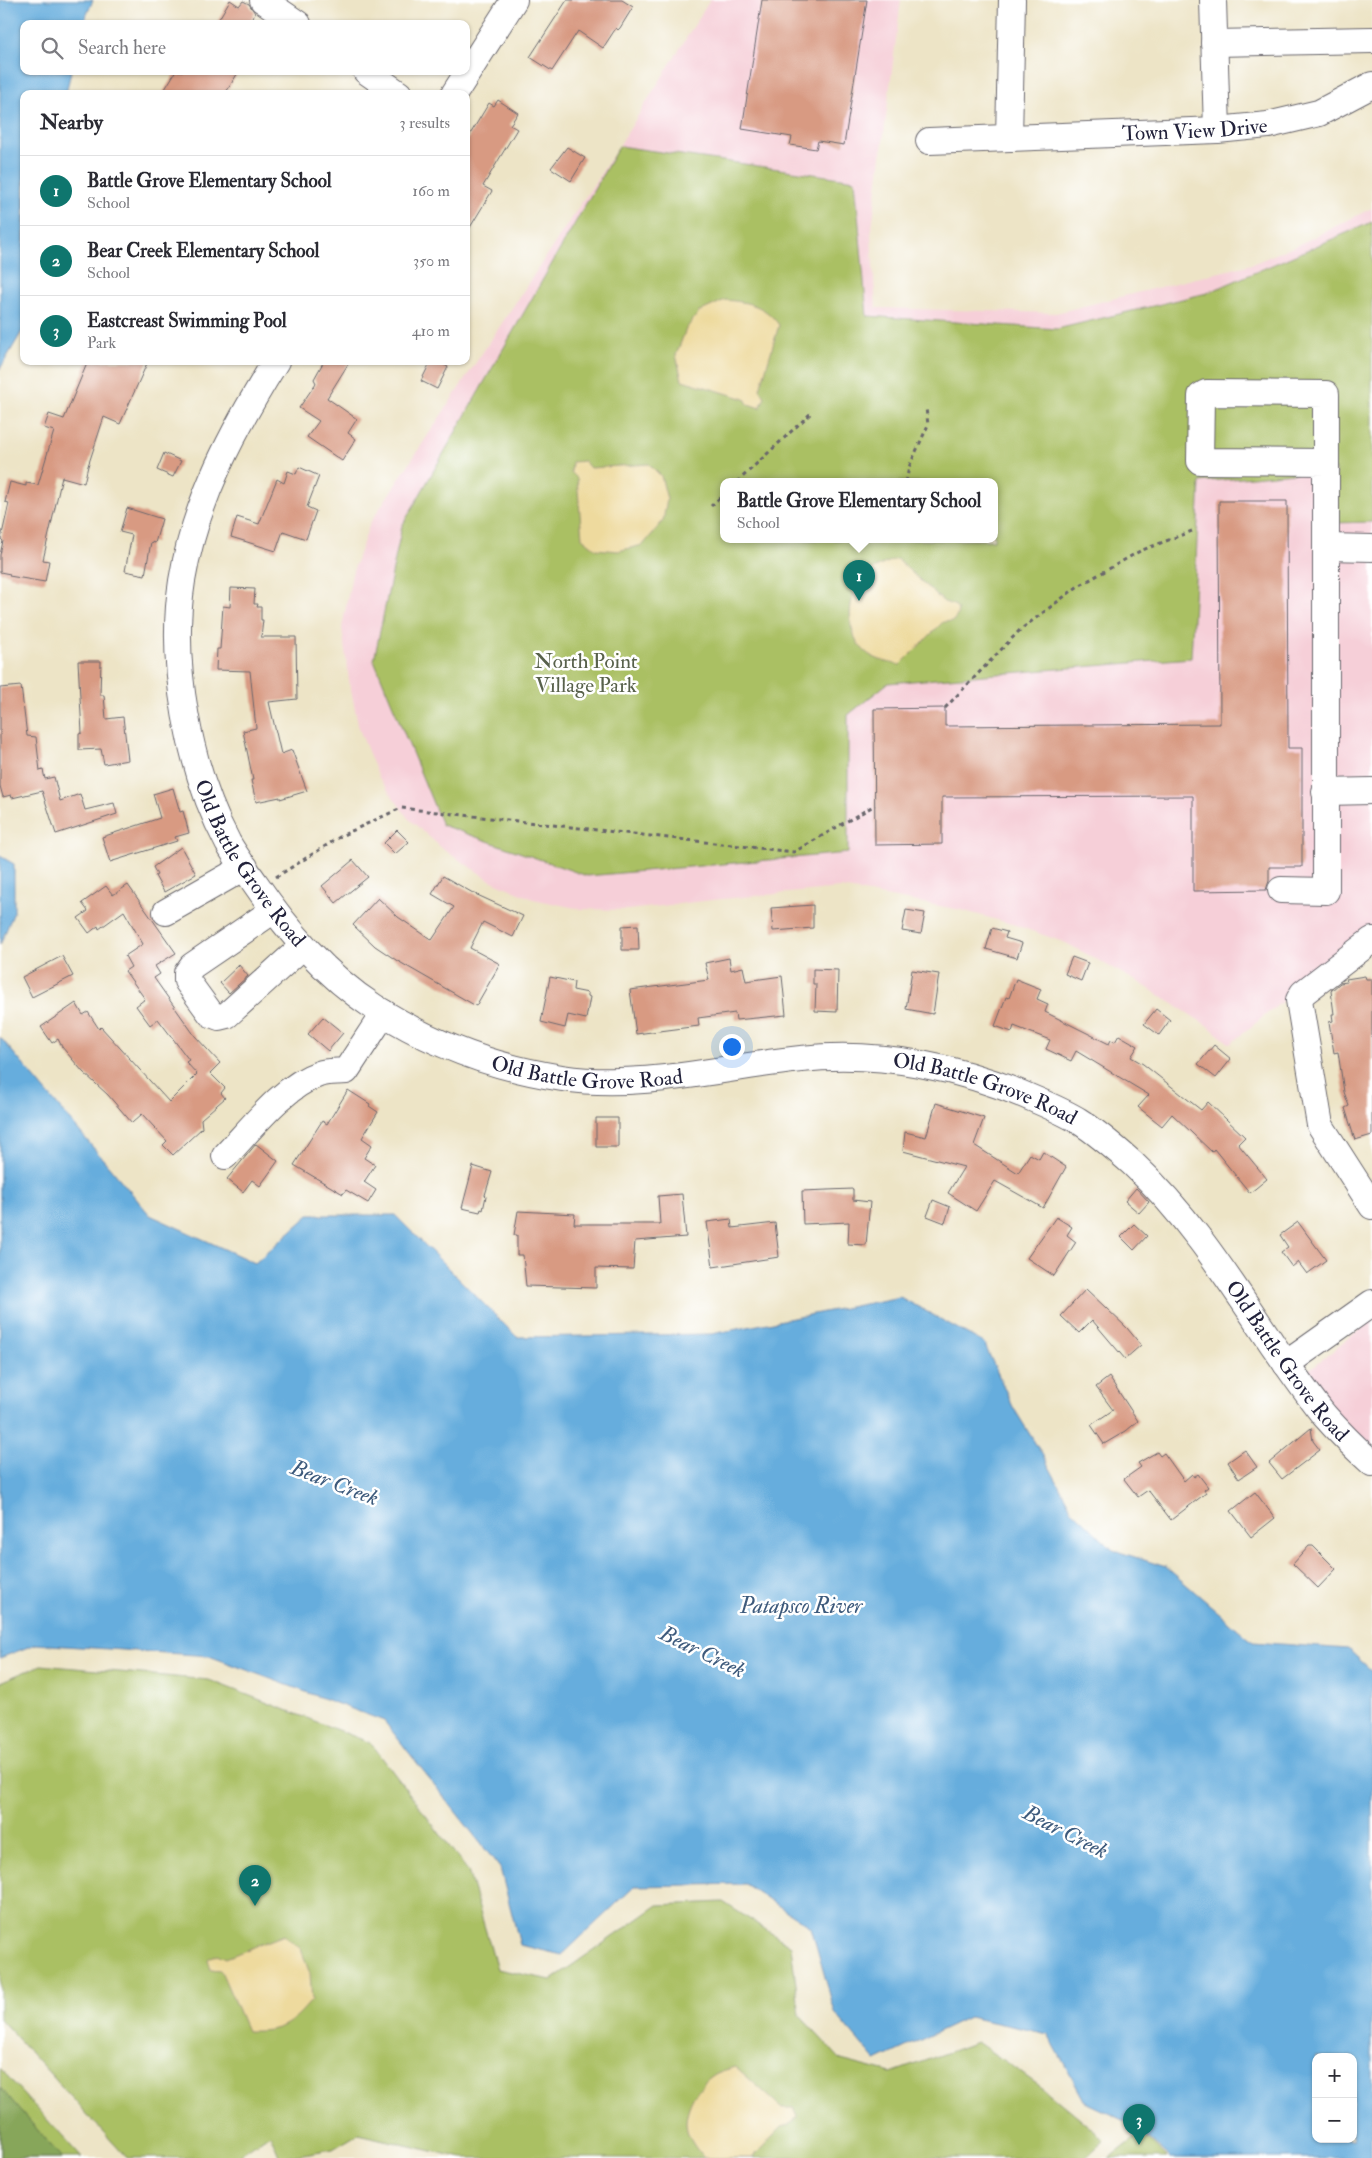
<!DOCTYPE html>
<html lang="en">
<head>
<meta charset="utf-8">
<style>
	body { margin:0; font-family:"IM FELL Double Pica",serif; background:#f2f2f3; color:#2b2b33 }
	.controls { position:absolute; right:15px; bottom:15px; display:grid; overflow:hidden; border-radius:10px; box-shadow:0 1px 4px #0004 }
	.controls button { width:45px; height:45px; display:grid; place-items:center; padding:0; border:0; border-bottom:1px solid #e1e1e2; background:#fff; color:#2b2b33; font:25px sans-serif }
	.you { position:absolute; left:731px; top:1046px; width:18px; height:18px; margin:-12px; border:4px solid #fff; border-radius:50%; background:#1a73e8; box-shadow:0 0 0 8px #1a73e833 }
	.badge { display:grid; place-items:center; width:32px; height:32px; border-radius:50%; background:#0f766e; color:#fff; font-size:16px; font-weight:700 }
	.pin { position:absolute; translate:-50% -41px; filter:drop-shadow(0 1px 2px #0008) }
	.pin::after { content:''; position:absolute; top:26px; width:18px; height:15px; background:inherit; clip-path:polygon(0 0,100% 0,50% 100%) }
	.popup { position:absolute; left:720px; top:478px; width:278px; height:65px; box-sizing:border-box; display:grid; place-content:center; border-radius:10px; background:#fff; filter:drop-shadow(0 1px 4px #0005); font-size:16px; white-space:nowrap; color:#7c7c81 }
	.popup b { font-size:19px; color:#2b2b33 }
	.popup::after { content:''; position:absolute; left:50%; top:100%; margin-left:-10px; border:10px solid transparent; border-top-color:#fff }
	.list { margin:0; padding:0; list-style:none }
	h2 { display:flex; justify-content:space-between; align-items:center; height:65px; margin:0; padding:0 20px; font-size:21px }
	h2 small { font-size:16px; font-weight:400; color:#7c7c81 }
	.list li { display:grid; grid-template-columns:32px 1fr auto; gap:15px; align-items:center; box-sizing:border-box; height:70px; padding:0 20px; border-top:1px solid #e1e1e2 }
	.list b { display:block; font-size:19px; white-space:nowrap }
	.list p { margin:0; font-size:16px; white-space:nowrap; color:#7c7c81 }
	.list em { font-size:16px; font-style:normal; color:#7c7c81 }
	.icon { flex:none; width:28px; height:28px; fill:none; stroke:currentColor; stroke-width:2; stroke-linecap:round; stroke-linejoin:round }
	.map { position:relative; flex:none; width:1372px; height:2158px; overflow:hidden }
	.search { position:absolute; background:#fff; box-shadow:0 1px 4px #0004; left:20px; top:20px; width:450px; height:55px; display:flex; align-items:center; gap:12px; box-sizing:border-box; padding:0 18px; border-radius:10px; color:#7c7c81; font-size:19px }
	.panel { position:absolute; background:#fff; box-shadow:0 1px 4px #0004; left:20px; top:90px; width:450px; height:275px; border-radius:10px }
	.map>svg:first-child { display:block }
	.built { fill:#f6cfd8; fill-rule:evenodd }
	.green { fill:#aac064; stroke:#667150; fill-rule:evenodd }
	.forest { fill:#87a65a; stroke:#54644a }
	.sand { fill:#eeda9e; stroke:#887e6c }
	.water { fill:#66addd; stroke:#44688c; fill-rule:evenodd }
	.building { fill:#d89a82 }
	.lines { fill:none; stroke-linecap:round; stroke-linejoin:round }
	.minor-casing { stroke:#69666c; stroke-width:28 }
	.path { stroke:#69666c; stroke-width:3; stroke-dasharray:4 4; stroke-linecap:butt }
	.minor { stroke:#fff; stroke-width:26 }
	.labels { text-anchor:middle; stroke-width:5; stroke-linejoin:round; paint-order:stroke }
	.street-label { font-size:21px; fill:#22223b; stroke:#fff }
	.park-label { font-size:21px; fill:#58614b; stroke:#fff }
	.water-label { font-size:22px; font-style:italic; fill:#3d5a7c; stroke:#fff }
</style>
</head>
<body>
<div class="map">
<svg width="1372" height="2158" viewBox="0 0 1372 2158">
	<rect width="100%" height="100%" fill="#fff"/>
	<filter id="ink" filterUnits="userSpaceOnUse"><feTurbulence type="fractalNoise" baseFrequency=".02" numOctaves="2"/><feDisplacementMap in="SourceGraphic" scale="10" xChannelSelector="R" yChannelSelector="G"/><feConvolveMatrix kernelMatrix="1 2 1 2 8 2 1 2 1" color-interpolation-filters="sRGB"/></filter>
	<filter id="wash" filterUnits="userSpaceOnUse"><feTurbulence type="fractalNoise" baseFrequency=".0096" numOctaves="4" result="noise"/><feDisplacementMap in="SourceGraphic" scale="20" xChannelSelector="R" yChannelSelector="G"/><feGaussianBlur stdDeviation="1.12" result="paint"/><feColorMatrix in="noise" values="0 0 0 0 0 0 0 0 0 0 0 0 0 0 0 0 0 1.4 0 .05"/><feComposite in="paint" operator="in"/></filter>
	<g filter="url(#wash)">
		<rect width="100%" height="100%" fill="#ede4c6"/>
		<path class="built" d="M 710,0 L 901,0 L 871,235 L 876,308 L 1056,313 L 1252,264 L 1300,244 L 1372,208 L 1372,928 L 1230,1044 L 1208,1026 L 1140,983 L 1066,943 L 1012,924 L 961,910 L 841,888 L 712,900 L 628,910 L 580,909 L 533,899 L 490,880 L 444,850 L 408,818 L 379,778 L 359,729 L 349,680 L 342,628 L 352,574 L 370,523 L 619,146 ZM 724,482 L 994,482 L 994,540 L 724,540 Z
			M 1372,1320 L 1372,1453 L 1301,1376 Z"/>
		<path class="green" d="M 619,146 L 855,180 L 867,316 L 1057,329 L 1207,293 L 1372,222 L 1372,522 L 1334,523 L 1336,469 L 1200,482 L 1191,658 L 888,683 L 848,715 L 848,853 L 587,876 L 442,825 L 374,660 L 402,526 ZM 724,482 L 994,482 L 994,540 L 724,540 Z
			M 41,1665 L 209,1680 L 371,1743 L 468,1871 L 497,1969 L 551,1980 L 658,1905 L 723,1902 L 791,1946 L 800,2016 L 841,2060 L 891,2073 L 977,2042 L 1044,2089 L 1105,2140 L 1085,2158 L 462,2158 L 358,2134 L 333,2149 L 280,2158 L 270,2134 L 235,2158 L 127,2158 L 0,2019 L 0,1682 Z
			M 0,2068 L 82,2158 L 0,2158 Z
			M 1141,2133 L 1167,2158 L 1109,2158 Z"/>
		<path class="forest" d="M 0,2087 L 62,2158 L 0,2158 Z"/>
		<path class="sand" d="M 725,300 C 748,302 765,305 779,325 L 760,389 L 765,397 L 760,408 L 748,404 L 745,399 L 682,380 L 676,355 L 686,329 L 699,312 Z
			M 584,461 L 590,468 L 649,464 L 661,476 L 667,499 L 663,521 L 643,545 L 618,551 L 596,549 L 582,538 L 577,478 L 571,472 L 572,462 Z
			M 897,559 L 944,602 L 954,605 L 958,610 L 957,616 L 953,621 L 943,622 L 900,665 C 891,663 881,661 873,657 C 845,642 844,600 863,578 C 872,568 885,563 897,559 Z
			M 284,1935 L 301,1949 L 310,1974 L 312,2000 C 290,2025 282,2032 247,2031 L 221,1971 L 211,1970 L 208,1959 L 217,1954 L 226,1958 Z
			M 736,2067 L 782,2108 L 793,2108 L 797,2117 L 790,2125 L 782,2127 L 752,2158 L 704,2158 C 696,2149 687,2137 686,2124 C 686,2104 700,2082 717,2073 C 723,2070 730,2069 736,2067 Z"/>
		<path class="water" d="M 0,0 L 93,0 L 83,24 L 24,24 L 24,71 L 71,71 L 66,94 L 24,94 L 24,328 L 0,369 Z
			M 0,856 L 14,864 L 14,912 L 0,945 Z
			M 0,1037 L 150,1215 L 255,1263 L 309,1215 L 395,1215 L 517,1337 L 712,1334 L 900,1297 L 984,1343 L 1013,1407 L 1045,1459 L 1072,1510 L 1113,1550 L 1166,1567 L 1253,1642 L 1348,1649 L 1372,1671 L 1372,2158 L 1170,2158 L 1133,2125 L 1085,2102 L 1048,2034 L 969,2017 L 876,2061 L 835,2013 L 811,1927 L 745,1884 L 635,1886 L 562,1955 L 520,1945 L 500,1868 L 384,1721 L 209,1656 L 36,1644 L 0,1658 ZM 1316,2057 L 1353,2057 L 1353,2139 L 1316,2139 Z"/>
		<g id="blocks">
			<path class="building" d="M 230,0 L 239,6 L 243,1 L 249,4 L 255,13 L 249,24 L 216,24 Z
				M 567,0 L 622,0 L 633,7 L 620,28 L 618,30 L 616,28 L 603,48 L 578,31 L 552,71 L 530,57 Z
				M 762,0 L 867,0 L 844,145 L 818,141 L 816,149 L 790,145 L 792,137 L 742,129 Z
				M 176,71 L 239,71 L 225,94 L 162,94 Z
				M 498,100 L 518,113 L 510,125 L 517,129 L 483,186 L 492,191 L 466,234 L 466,141 L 489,103 L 494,106 Z
				M 567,147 L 585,158 L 571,181 L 551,168 Z
				M 88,361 L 148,361 L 120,424 L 104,417 L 88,466 L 84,483 L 62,477 L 43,560 L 49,561 L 45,582 L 9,576 L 10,574 L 0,572 L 0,555 L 3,541 L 1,539 L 9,503 L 5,502 L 10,482 L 26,486 L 26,483 L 38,485 L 54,431 L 44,428 L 49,414 L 64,419 Z
				M 324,361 L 350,361 L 327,398 L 357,419 L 348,433 L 356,439 L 342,461 L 307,437 L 319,421 L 299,408 L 316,383 L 314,379 Z
				M 431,361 L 437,361 L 448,367 L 437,389 L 421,381 Z
				M 164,453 L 181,461 L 173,477 L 157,470 Z
				M 299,467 L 319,476 L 307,507 L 316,511 L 306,539 L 283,531 L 276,551 L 231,537 L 237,517 L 259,524 L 277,479 L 284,483 L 288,471 L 296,474 Z
				M 1219,501 L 1287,501 L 1288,748 L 1302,748 L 1302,867 L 1269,867 L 1269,881 L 1266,890 L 1193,891 L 1193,796 L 942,797 L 942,844 L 875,845 L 874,709 L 945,708 L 945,726 L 1220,724 Z
				M 127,508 L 162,519 L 155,543 L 151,542 L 145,575 L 125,571 L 132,535 L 120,532 Z
				M 231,588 L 255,589 L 254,604 L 258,604 L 257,607 L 261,607 L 261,620 L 263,620 L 261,637 L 296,637 L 297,699 L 269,702 L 281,754 L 292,750 L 307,791 L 280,799 L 280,797 L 256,802 L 251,780 L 253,780 L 243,731 L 256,728 L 250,671 L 216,670 L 217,649 L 220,649 L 223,606 L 230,607 Z
				M 78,661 L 101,661 L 100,695 L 104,695 L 106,719 L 123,717 L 128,760 L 104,764 L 101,749 L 79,750 L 79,734 L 82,733 Z
				M 21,686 L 27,736 L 36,737 L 40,771 L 43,770 L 45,779 L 54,777 L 60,801 L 80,794 L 85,810 L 114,803 L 117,814 L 56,834 L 42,791 L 12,798 L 11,795 L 3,797 L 0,786 L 0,688 Z
				M 173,788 L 180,812 L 183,811 L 189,833 L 175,837 L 177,841 L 110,862 L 102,837 L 160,818 L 153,794 Z
				M 397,830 L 409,842 L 395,854 L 384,843 Z
				M 181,847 L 196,874 L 164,892 L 155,876 L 157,875 L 153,867 Z
				M 353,860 L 368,877 L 336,903 L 322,886 Z
				M 443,876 L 473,893 L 523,916 L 513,937 L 483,922 L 470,948 L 500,964 L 476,1006 L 396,960 L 375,946 L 353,925 L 378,898 L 398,917 L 432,940 L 454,907 L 432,894 Z
				M 128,885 L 176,953 L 155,966 L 160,974 L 154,978 L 195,1036 L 220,1063 L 210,1073 L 225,1088 L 221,1093 L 225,1098 L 201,1119 L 202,1128 L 173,1155 L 163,1145 L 167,1141 L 142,1114 L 132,1123 L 108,1095 L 83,1072 L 62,1047 L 58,1039 L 52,1043 L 41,1027 L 76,1003 L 83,1015 L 88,1012 L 99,1029 L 101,1027 L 169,1102 L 197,1074 L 186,1062 L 189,1060 L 158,1019 L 150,1025 L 136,1006 L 145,999 L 125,971 L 131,967 L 125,956 L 143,944 L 124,911 L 99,929 L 98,926 L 89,933 L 78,918 L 88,911 L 82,903 L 106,886 L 113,895 Z
				M 813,905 L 813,928 L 773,931 L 771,908 Z
				M 906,910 L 925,913 L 921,934 L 902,931 Z
				M 638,925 L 639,950 L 622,950 L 622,926 Z
				M 992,928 L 1007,932 L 1005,938 L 1022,943 L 1017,958 L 986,949 Z
				M 62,956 L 73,976 L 32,997 L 22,977 Z
				M 1072,957 L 1088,963 L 1081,981 L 1065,974 Z
				M 729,958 L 731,970 L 743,967 L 746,981 L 782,976 L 786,1015 L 736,1020 L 735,1013 L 698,1018 L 699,1026 L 636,1034 L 630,990 L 709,980 L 705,963 Z
				M 239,965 L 248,976 L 229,993 L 220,983 Z
				M 813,969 L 838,970 L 837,1012 L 815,1011 L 816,984 L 813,984 Z
				M 912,970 L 939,974 L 933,1014 L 906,1009 Z
				M 1365,976 L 1366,979 L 1372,979 L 1372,1135 L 1355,1140 L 1345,1108 L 1349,1106 L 1344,1092 L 1338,1052 L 1334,1053 L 1329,1022 L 1333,1021 L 1332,1014 L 1334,1014 L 1331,991 L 1340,983 L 1347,982 L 1346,979 Z
				M 550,977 L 574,982 L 573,990 L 588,993 L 588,996 L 590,997 L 586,1019 L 568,1015 L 565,1028 L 541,1022 Z
				M 1016,979 L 1041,989 L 1037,999 L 1048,1004 L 1045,1012 L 1109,1044 L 1111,1040 L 1115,1042 L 1119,1035 L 1138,1046 L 1131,1057 L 1143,1064 L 1201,1110 L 1208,1102 L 1245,1137 L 1238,1144 L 1267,1179 L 1250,1193 L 1214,1149 L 1212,1152 L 1172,1114 L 1162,1126 L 1138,1107 L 1149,1095 L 1076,1051 L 1071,1061 L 1046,1049 L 1050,1040 L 1014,1026 L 1012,1032 L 995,1026 L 1006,997 L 1009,998 Z
				M 1156,1009 L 1170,1020 L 1159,1035 L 1144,1024 Z
				M 323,1017 L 343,1033 L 328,1051 L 308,1034 Z
				M 1214,1045 L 1231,1059 L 1216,1078 L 1198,1064 Z
				M 348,1090 L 370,1104 L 369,1106 L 378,1112 L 362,1138 L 372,1145 L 364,1158 L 375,1165 L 364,1182 L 376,1190 L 368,1203 L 346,1190 L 343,1194 L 294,1165 L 322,1121 L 327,1124 Z
				M 936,1103 L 984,1118 L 974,1145 L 1018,1173 L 1030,1154 L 1039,1159 L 1043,1152 L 1066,1167 L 1043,1208 L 995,1181 L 976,1211 L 948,1193 L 964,1167 L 903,1151 L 905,1132 L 926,1137 Z
				M 596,1118 L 618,1118 L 618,1147 L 596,1147 Z
				M 256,1144 L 278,1161 L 260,1186 L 252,1180 L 243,1192 L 227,1179 Z
				M 473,1166 L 492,1172 L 485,1195 L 486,1196 L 483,1210 L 481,1209 L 480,1212 L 462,1208 Z
				M 1136,1188 L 1149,1202 L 1139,1213 L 1125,1201 Z
				M 853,1189 L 853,1200 L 870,1202 L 866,1245 L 848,1244 L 849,1222 L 803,1224 L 802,1191 Z
				M 682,1194 L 686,1237 L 635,1241 L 633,1269 L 596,1268 L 596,1288 L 526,1286 L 523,1255 L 517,1255 L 517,1235 L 514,1235 L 518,1211 L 575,1214 L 574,1224 L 660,1224 L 658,1196 Z
				M 933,1200 L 950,1207 L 945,1223 L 927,1216 Z
				M 1056,1217 L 1072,1227 L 1067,1235 L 1076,1242 L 1054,1276 L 1027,1258 Z
				M 731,1219 L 732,1228 L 775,1223 L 779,1257 L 713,1267 L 707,1222 Z
				M 1298,1222 L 1326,1260 L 1307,1274 L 1298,1262 L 1292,1267 L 1281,1252 L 1288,1247 L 1280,1235 Z
				M 1134,1224 L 1147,1236 L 1134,1250 L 1121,1237 Z
				M 1086,1289 L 1127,1328 L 1141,1345 L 1125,1359 L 1092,1320 L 1079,1333 L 1061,1316 Z
				M 1109,1377 L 1138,1421 L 1126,1431 L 1104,1444 L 1091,1425 L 1113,1410 L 1096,1387 Z
				M 1311,1428 L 1313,1441 L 1320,1450 L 1282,1479 L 1269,1463 Z
				M 1245,1450 L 1257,1467 L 1239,1479 L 1228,1462 Z
				M 1157,1452 L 1160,1456 L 1164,1453 L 1184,1481 L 1192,1474 L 1194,1477 L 1198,1474 L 1208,1487 L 1204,1490 L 1206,1493 L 1171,1520 L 1148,1490 L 1138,1497 L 1124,1479 L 1141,1467 L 1138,1463 Z
				M 1255,1492 L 1275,1518 L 1251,1537 L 1231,1511 Z
				M 1309,1546 L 1313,1546 L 1336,1569 L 1318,1588 L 1293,1564 Z"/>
		</g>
	</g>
	<g filter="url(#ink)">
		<use href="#blocks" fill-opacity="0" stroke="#69666c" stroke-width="1"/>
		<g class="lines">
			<defs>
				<g id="minor">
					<path d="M 263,0 L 298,24"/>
					<path d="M 1213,0 L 1217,130"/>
					<path d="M 1214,43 L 1372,40"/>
					<path d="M 366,71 L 399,94"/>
					<path d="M 454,94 L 514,0"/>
					<path d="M 1009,138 L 1012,0"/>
					<path id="s1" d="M 929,141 L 1217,130 L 1268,125 L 1319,113 L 1372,85"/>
					<path id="s2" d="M 276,361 C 233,430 195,501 182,581 C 169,663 189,770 228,843 C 236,857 246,870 255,883 C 288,931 325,975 374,1007 C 431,1044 496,1068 562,1078 C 642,1090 723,1067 801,1059 C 880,1050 964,1068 1036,1100 C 1050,1106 1066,1113 1079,1121 C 1098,1133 1115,1148 1132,1163 C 1189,1216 1230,1281 1273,1345 C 1290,1369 1306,1393 1324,1415 C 1339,1432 1355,1448 1372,1463"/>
					<path d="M 1327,547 L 1372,548"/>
					<path d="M 1325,792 L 1372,791"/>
					<path d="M 1281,890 L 1326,891 L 1326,394 L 1206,393 L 1201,396 L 1200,461 L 1326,462"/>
					<path d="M 274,910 L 192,966 L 187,973 L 187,981 L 211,1014 L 219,1017 L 227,1015 L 303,946"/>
					<path d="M 166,912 L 245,867"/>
					<path d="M 1372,940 L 1303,993 L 1299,1000 L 1320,1125 L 1372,1206"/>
					<path d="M 225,1156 C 251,1129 283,1086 319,1074 C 327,1071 338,1072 346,1071 L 384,1013"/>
					<path d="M 1286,1364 L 1372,1303"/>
				</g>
			</defs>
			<use href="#minor" class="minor-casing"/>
			<path class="path" d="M 737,482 L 811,413
				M 906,482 L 909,467 L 928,425 L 926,408
				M 711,506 L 724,494
				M 945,708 L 1020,630 L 1077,587 L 1140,551 L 1192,531
				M 276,877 L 343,835 L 401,808 L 794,852 L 875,805"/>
			<use href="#minor" class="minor"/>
		</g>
	</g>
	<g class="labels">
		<g class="street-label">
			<text dy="7" stroke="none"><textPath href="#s1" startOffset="266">Town View Drive</textPath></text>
			<text dy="7" stroke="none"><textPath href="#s2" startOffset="539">Old Battle Grove Road</textPath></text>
			<text dy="7" stroke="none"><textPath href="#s2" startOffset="959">Old Battle Grove Road</textPath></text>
			<text dy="7" stroke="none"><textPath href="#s2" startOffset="1364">Old Battle Grove Road</textPath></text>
			<text dy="7" stroke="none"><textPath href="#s2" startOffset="1784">Old Battle Grove Road</textPath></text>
		</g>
		<g class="park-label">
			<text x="586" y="668">North Point<tspan x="586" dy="24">Village Park</tspan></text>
		</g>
		<g class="water-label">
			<text transform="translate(335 1482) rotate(21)" y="8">Bear Creek</text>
			<text x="801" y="1613">Patapsco River</text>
			<text transform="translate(703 1651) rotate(26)" y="8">Bear Creek</text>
			<text transform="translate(1066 1831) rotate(27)" y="8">Bear Creek</text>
		</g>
	</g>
</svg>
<div class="controls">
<button>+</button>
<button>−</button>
</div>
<div class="you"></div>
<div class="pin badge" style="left:859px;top:601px">1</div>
<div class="popup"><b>Battle Grove Elementary School</b>School</div>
<div class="pin badge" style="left:255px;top:1906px">2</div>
<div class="pin badge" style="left:1139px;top:2145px">3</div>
<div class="search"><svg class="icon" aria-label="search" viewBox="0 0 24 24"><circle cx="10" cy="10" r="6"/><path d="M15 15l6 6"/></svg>Search here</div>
<section class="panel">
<h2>Nearby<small>3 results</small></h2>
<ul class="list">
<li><span class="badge">1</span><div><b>Battle Grove Elementary School</b><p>School</p></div><em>160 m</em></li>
<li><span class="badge">2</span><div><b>Bear Creek Elementary School</b><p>School</p></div><em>350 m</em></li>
<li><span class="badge">3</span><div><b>Eastcreast Swimming Pool</b><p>Park</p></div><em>410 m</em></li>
</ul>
</section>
</div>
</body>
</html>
